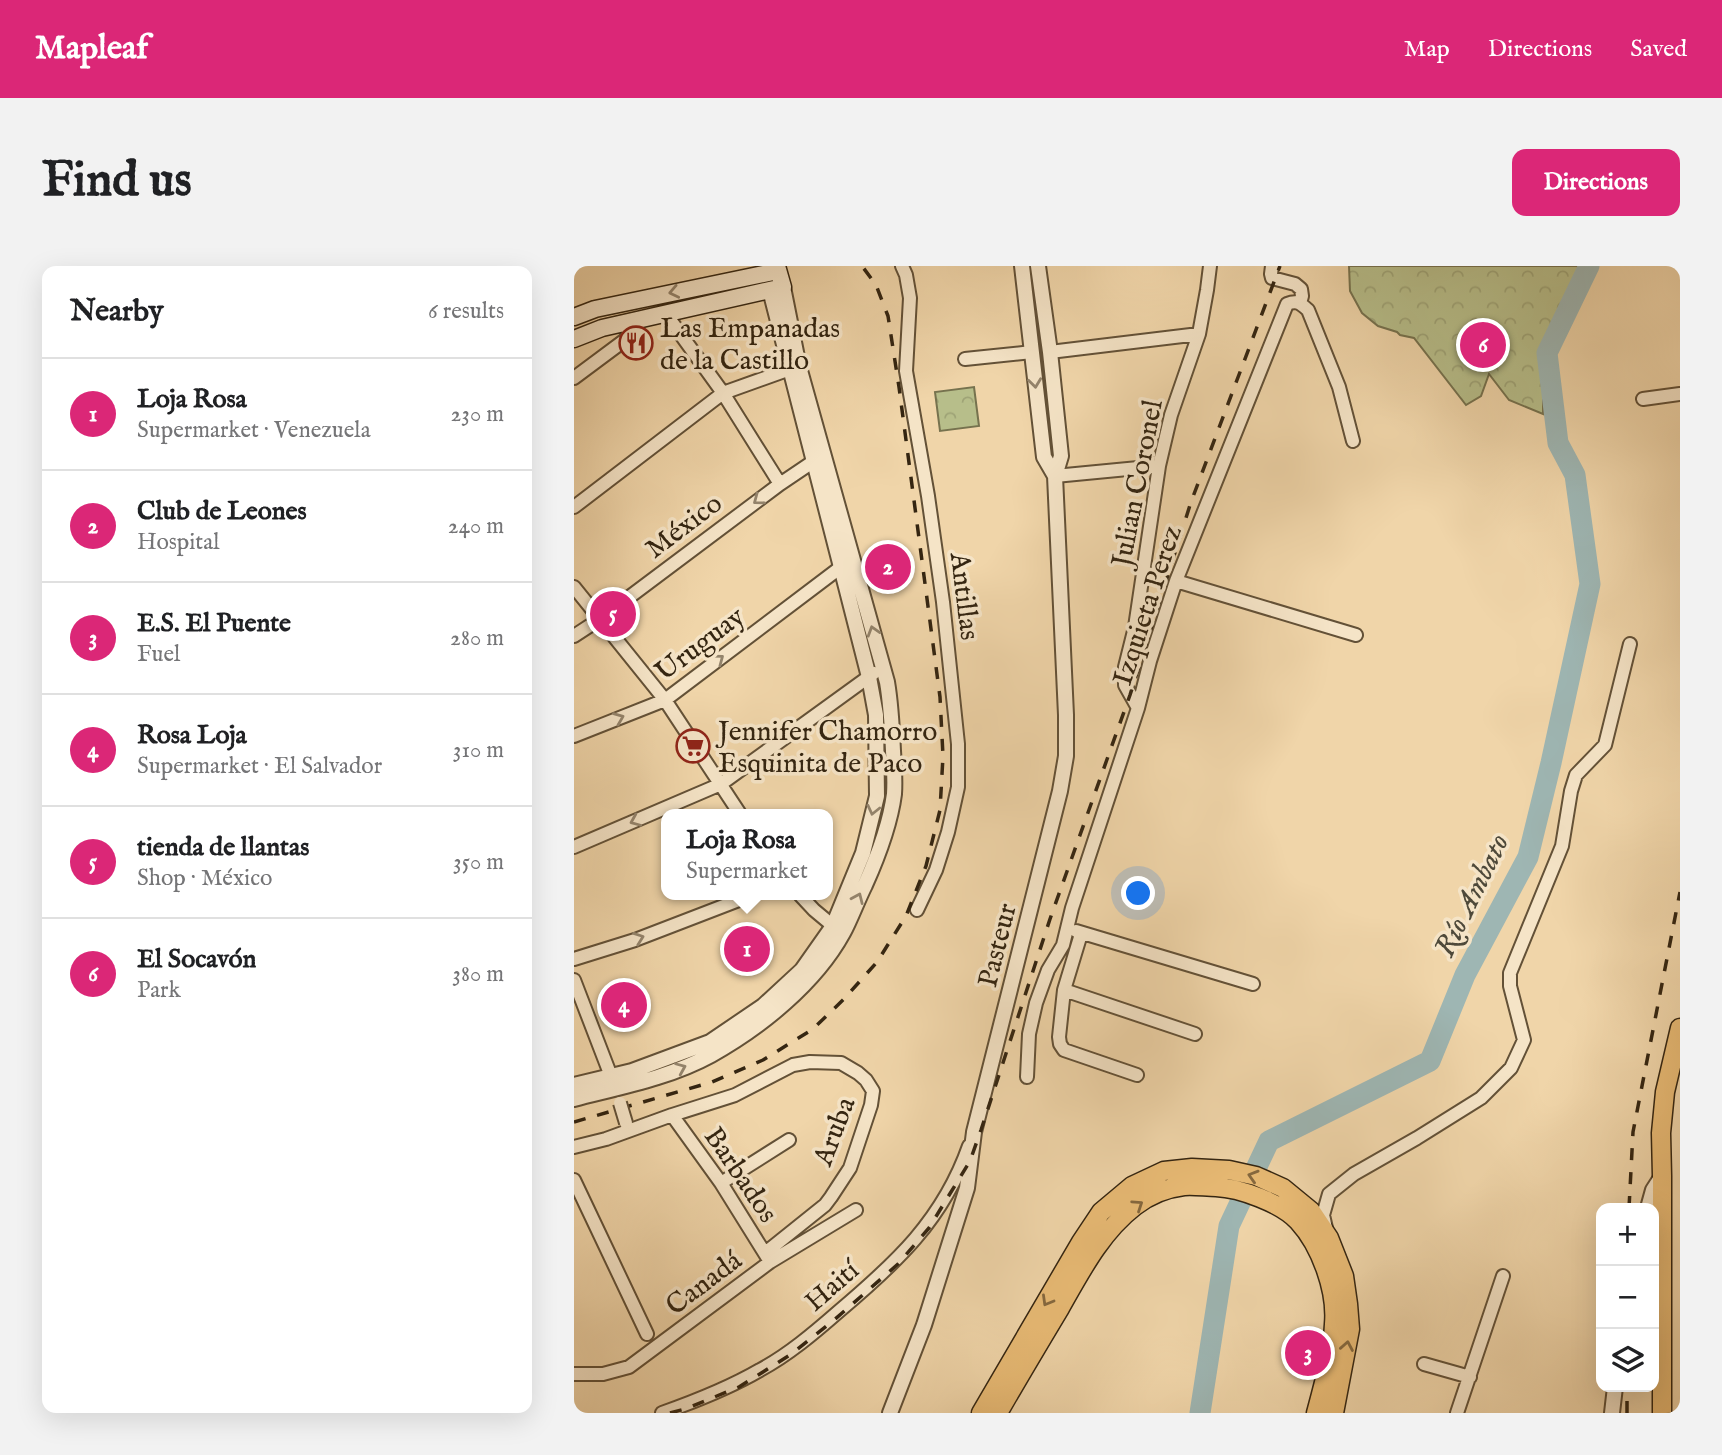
<!DOCTYPE html>
<html lang="en">
<head>
<meta charset="utf-8">
<style>
	body { margin:0; font-family:"IM FELL English",serif; background:#f2f2f2; color:#202124 }
	.controls { position:absolute; right:21px; bottom:21px; display:grid; overflow:hidden; border-radius:14px; box-shadow:0 7px 28px #0002 }
	.controls button { width:63px; height:63px; display:grid; place-items:center; padding:0; border:0; border-bottom:2px solid #e0e0e0; background:#fff; color:#202124; font:35px sans-serif }
	.you { position:absolute; left:565px; top:628px; width:24px; height:24px; margin:-18px; border:5px solid #fff; border-radius:50%; background:#1a73e8; box-shadow:0 0 0 10px #1a73e833 }
	.badge { display:grid; place-items:center; width:46px; height:46px; border-radius:50%; background:#db2777; color:#fff; font-size:23px; font-weight:700 }
	.pin { position:absolute; translate:-50% -50%; border:4px solid #fff; box-shadow:0 2px 7px #0006 }
	.popup { position:absolute; left:87px; top:543px; width:172px; height:91px; box-sizing:border-box; display:grid; place-content:center; border-radius:14px; background:#fff; filter:drop-shadow(0 2px 5px #0005); font-size:23px; white-space:nowrap; color:#757577 }
	.popup b { font-size:26px; color:#202124 }
	.popup::after { content:''; position:absolute; left:50%; top:100%; margin-left:-14px; border:14px solid transparent; border-top-color:#fff }
	.list { margin:0; padding:0; list-style:none }
	h2 { display:flex; justify-content:space-between; align-items:center; height:91px; margin:0; padding:0 28px; font-size:30px }
	h2 small { font-size:23px; font-weight:400; color:#757577 }
	.list li { display:grid; grid-template-columns:46px 1fr auto; gap:21px; align-items:center; box-sizing:border-box; height:112px; padding:0 28px; border-top:2px solid #e0e0e0 }
	.list b { display:block; font-size:26px; white-space:nowrap }
	.list p { margin:0; font-size:23px; white-space:nowrap; color:#757577 }
	.list em { font-size:23px; font-style:normal; color:#757577 }
	.icon { flex:none; width:38px; height:38px; fill:none; stroke:currentColor; stroke-width:2; stroke-linecap:round; stroke-linejoin:round }
	.map { position:relative; flex:none; width:1106px; height:1147px; overflow:hidden; border-radius:14px }
	header { display:flex; align-items:center; gap:42px; box-sizing:border-box; height:98px; padding:0 35px; background:#db2777; color:#fff }
	header strong { font-size:33px }
	nav { display:flex; gap:38px; margin-inline-start:auto; font-size:24px }
	.intro { display:flex; align-items:center; justify-content:space-between; box-sizing:border-box; height:168px; padding:0 42px }
	h1 { margin:0; font-size:49px }
	.button { padding:18px 32px; border-radius:14px; background:#db2777; color:#fff; font-size:24px; font-weight:700 }
	main { display:flex; gap:42px; padding:0 42px }
	aside { flex:1; background:#fff; border-radius:14px; box-shadow:0 7px 28px #0002 }
	.map>svg:first-child { display:block }
	.park { fill:url(#park-crowns); stroke:#76724e; stroke-width:2 }
	.lines { fill:none; stroke-linecap:round; stroke-linejoin:round }
	.river { stroke:#9eb6b3; stroke-width:21 }
	.minor-casing { stroke:#635137; stroke-width:16 }
	.tertiary-casing { stroke:#635137; stroke-width:18 }
	.secondary-casing { stroke:#342511; stroke-width:19 }
	.primary-casing { stroke:#342511; stroke-width:21 }
	.minor { stroke:#f5e4c7; stroke-width:12 }
	.tertiary { stroke:#f5e4c7; stroke-width:14 }
	.secondary { stroke:#f5e4c7; stroke-width:16 }
	.primary { stroke:#e8ba74; stroke-width:18 }
	.rail { stroke:#342511; stroke-width:3.5; stroke-dasharray:12 12; stroke-linecap:butt }
	.minor-bridge-casing { stroke:#635137; stroke-width:16; stroke-linecap:butt }
	.minor-bridge { stroke:#f5e4c7; stroke-width:12 }
	.oneway { stroke:#94846c }
	.oneway2 { stroke:#85683e }
	.labels { text-anchor:middle; stroke-width:7; stroke-linejoin:round; paint-order:stroke }
	.poi-label { font-size:28px; fill:#342511; stroke:#f5e4c7; text-anchor:start }
	.street-label { font-size:28px; fill:#342511; stroke:#f5e4c7 }
	.water-label { font-size:30px; font-style:italic; fill:#4e493a; stroke:#f5e4c7 }
</style>
</head>
<body>
<header>
<strong>Mapleaf</strong>
<nav><a>Map</a><a>Directions</a><a>Saved</a></nav>
</header>
<div class="intro"><h1>Find us</h1><a class="button">Directions</a></div>
<main>
<aside>
<h2>Nearby<small>6 results</small></h2>
<ul class="list">
<li><span class="badge">1</span><div><b>Loja Rosa</b><p>Supermarket · Venezuela</p></div><em>230 m</em></li>
<li><span class="badge">2</span><div><b>Club de Leones</b><p>Hospital</p></div><em>240 m</em></li>
<li><span class="badge">3</span><div><b>E.S. El Puente</b><p>Fuel</p></div><em>280 m</em></li>
<li><span class="badge">4</span><div><b>Rosa Loja</b><p>Supermarket · El Salvador</p></div><em>310 m</em></li>
<li><span class="badge">5</span><div><b>tienda de llantas</b><p>Shop · México</p></div><em>350 m</em></li>
<li><span class="badge">6</span><div><b>El Socavón</b><p>Park</p></div><em>380 m</em></li>
</ul>
</aside>
<div class="map">
<svg width="1106" height="1147" viewBox="0 0 1106 1147">
	<defs>
		<pattern id="park-crowns" width="20" height="18" patternUnits="userSpaceOnUse" patternTransform="scale(1.75)"><rect width="20" height="18" fill="#b7be8a"/><path d="M2 6a3 3 0 1 1 6 0M12 15a3 3 0 1 1 6 0" fill="none" stroke="#9ea376"/></pattern>
	</defs>
	<rect width="100%" height="100%" fill="#f0d5a9"/>
	<filter id="stains"><feTurbulence type="fractalNoise" baseFrequency=".00286" numOctaves="4"/><feColorMatrix values="0 0 0 0 .2 0 0 0 0 .09 0 0 0 0 .02 0 0 0 .5 -.17"/></filter>
	<radialGradient id="worn" r=".72"><stop offset=".6" stop-color="#630" stop-opacity="0"/><stop offset="1" stop-color="#630" stop-opacity=".3"/></radialGradient>
	<path class="park" d="M 775,0 L 1011,0 L 969,86 L 969,148 L 935,134 L 915,108 L 907,130 L 892,139 L 840,72 L 826,69 L 823,66 L 804,60 L 788,47 L 776,25 Z
		M 400,121 L 405,160 L 366,165 L 361,126 Z"/>
	<g class="lines">
		<path class="river" d="M 626,1147 L 655,960 L 695,875 L 856,795 L 891,709 L 954,591 L 977,497 L 1016,318 L 1001,209 L 984,177 L 973,87 L 1015,0"/>
		<defs>
			<path id="minor" d="M 328,0 L 332,9 L 336,32 L 332,105 L 354,230 L 369,336 L 384,478 L 384,521 L 374,566 L 362,604 L 343,644
				M 698,0 L 697,8 L 698,12 L 721,18 L 727,23 L 728,30 L 726,37
				M 92,48 L 149,127 L 206,218
				M 476,86 L 625,68
				M 391,93 L 458,86
				M 0,112 L 51,74 L 60,55
				M 1069,133 L 1106,128
				M 481,210 L 585,200
				M 0,241 L 149,127 L 216,103
				M 602,315 L 782,369
				M 0,321 L 91,434 L 166,548
				M 0,370 L 26,353 L 206,218 L 246,191
				M 564,442 L 551,419 L 551,401 L 561,361 L 585,200 L 597,149 L 625,68 L 633,24 L 636,0
				M 0,470 L 91,434 L 267,301
				M 0,581 L 147,518 L 300,407
				M 226,629 L 240,644 L 264,664
				M 502,665 L 679,718
				M 507,668 L 490,724 L 621,768
				M 0,693 L 61,674 L 178,629
				M 0,714 L 40,818
				M 490,724 L 485,771 L 486,778 L 490,784 L 563,809
				M 453,811 L 455,768 L 462,737 L 474,704 L 489,679 L 498,642 L 564,442 L 576,395 L 602,315 L 713,38 C 723,34 726,37 734,44 L 765,121 L 779,175
				M 98,849 L 147,917 L 195,994
				M 0,881 L 32,873 L 98,849 L 161,829 L 219,799 L 236,796 L 267,797 L 284,807 L 292,814 L 299,825 L 297,839 L 276,902 L 257,931 L 251,939 L 191,987
				M 0,914 L 73,1068
				M 147,917 L 215,874
				M 752,962 L 749,949 L 755,928 L 780,908 L 843,872 L 907,832 L 937,802 L 950,774 L 936,720 L 936,707 L 988,580 L 997,525 L 1002,509 L 1031,479 L 1056,378
				M 850,1098 L 896,1111
				M 0,1108 L 29,1108 L 55,1101 L 196,996 L 282,944
				M 88,1147 C 122,1135 155,1122 186,1104 C 214,1089 240,1067 264,1046 C 322,997 369,954 395,880
				M 883,1147 L 929,1010"/>
			<path id="tertiary" d="M 448,0 L 470,191 L 481,210
				M 0,819 L 58,805 L 136,776 L 189,740 L 228,704 L 259,660 L 289,587 L 303,530 L 302,449 L 295,411 L 267,301 L 196,24
				M 0,833 C 46,821 95,812 137,789 C 187,761 241,718 269,667 C 277,652 283,635 291,619 C 304,590 316,559 320,528 C 321,514 320,499 319,485 C 318,462 317,439 313,416 L 225,101 L 209,21
				M 1074,942 L 1079,924 L 1088,910
				M 316,1147 L 350,1059 L 393,922 L 400,866 L 486,525 L 492,490 L 492,449 L 481,210 L 487,190 L 476,86 L 464,0
				M 1038,1147 L 1041,1121"/>
			<path id="secondary" d="M 0,51 L 21,43 L 204,5
				M 0,73 L 28,62 L 209,21 L 203,0"/>
			<path id="primary" d="M 407,1147 L 507,976 L 527,946 L 558,920 L 590,905 L 618,902 L 655,904 L 682,910 L 709,922 L 737,945 L 755,972 L 770,1010 L 774,1038 L 776,1063 L 760,1147
				M 424,1147 C 444,1112 465,1077 486,1042 C 507,1005 527,966 561,940 C 575,929 593,922 610,920 C 620,919 632,921 642,921 C 666,922 707,937 724,955 C 747,980 763,1025 760,1058 C 759,1085 749,1121 742,1147
				M 1088,1147 L 1088,910 L 1087,867 L 1091,826 L 1106,762"/>
		</defs>
		<use href="#minor" class="minor-casing"/>
		<use href="#tertiary" class="tertiary-casing"/>
		<use href="#secondary" class="secondary-casing"/>
		<use href="#primary" class="primary-casing"/>
		<use href="#minor" class="minor"/>
		<use href="#tertiary" class="tertiary"/>
		<use href="#secondary" class="secondary"/>
		<use href="#primary" class="primary"/>
		<path class="rail" d="M 0,856 L 138,816 L 189,794 L 239,763 L 270,733 L 303,696 L 332,650 L 352,600 L 366,544 L 369,490 L 366,431 L 325,121 L 314,50 L 302,19 L 288,0
			M 1055,942 L 1059,866 L 1106,626
			M 96,1147 L 111,1143 L 165,1121 L 216,1089 L 259,1055 L 324,998 L 355,962 L 377,926 L 396,895 L 407,864 L 476,653 L 556,429 L 617,236 L 706,0
			M 1053,1147 L 1053,1121"/>
		<defs>
			<path id="minor-bridge" d="M 46,837 L 52,857"/>
		</defs>
		<use href="#minor-bridge" class="minor-bridge-casing"/>
		<use href="#minor-bridge" class="minor-bridge"/>
	</g>
	<defs><path id="oneway-chevron" d="M-2-3.5L2.5 0L-2 3.5" fill="none" stroke-width="1.6" stroke-linecap="round" stroke-linejoin="round" transform="scale(1.75)"/></defs>
	<g class="oneway">
		<use href="#oneway-chevron" transform="translate(100 26) rotate(168)"/>
		<use href="#oneway-chevron" transform="translate(461 117) rotate(83)"/>
		<use href="#oneway-chevron" transform="translate(184 234) rotate(143)"/>
		<use href="#oneway-chevron" transform="translate(299 365) rotate(-107)"/>
		<use href="#oneway-chevron" transform="translate(145 393) rotate(-37)"/>
		<use href="#oneway-chevron" transform="translate(45 452) rotate(-22)"/>
		<use href="#oneway-chevron" transform="translate(299 544) rotate(103)"/>
		<use href="#oneway-chevron" transform="translate(61 555) rotate(157)"/>
		<use href="#oneway-chevron" transform="translate(284 632) rotate(-66)"/>
		<use href="#oneway-chevron" transform="translate(65 672) rotate(-20)"/>
		<use href="#oneway-chevron" transform="translate(107 802) rotate(-23)"/>
	</g>
	<g class="oneway2">
		<use href="#oneway-chevron" transform="translate(679 910) rotate(-163)"/>
		<use href="#oneway-chevron" transform="translate(564 939) rotate(-34)"/>
		<use href="#oneway-chevron" transform="translate(473 1035) rotate(120)"/>
		<use href="#oneway-chevron" transform="translate(773 1080) rotate(-80)"/>
	</g>
	<defs>
		<symbol id="restaurant-ring" viewBox="-11 -11 22 22"><circle r="9.5" fill="#f5e4c7" stroke="#8f2418" stroke-width="1.5"/><path d="M-5-6h1v4h1v-4h1v4h1v-4h1v5L-1.5 .5V6h-2V.5L-5-1ZM5-6V6H3V1.5H1.5Q1.5-4 5-6Z" fill="#8f2418"/></symbol>
		<symbol id="supermarket-ring" viewBox="-11 -11 22 22"><circle r="9.5" fill="#f5e4c7" stroke="#8f2418" stroke-width="1.5"/><path d="M-6-5.5h2.5l.6 2H6L4.5 2H-2.5L-4.4-4H-6ZM-1.5 3.2a1.3 1.3 0 1 0 .1 0ZM3 3.2a1.3 1.3 0 1 0 .1 0Z" fill="#8f2418"/></symbol>
	</defs>
	<g fill-rule="evenodd">
		<use href="#restaurant-ring" x="43" y="58" width="38" height="38"/>
		<use href="#supermarket-ring" x="100" y="461" width="38" height="38"/>
	</g>
	<g class="labels">
		<g class="poi-label">
			<text x="86" y="71">Las Empanadas<tspan x="86" dy="32">de la Castillo</tspan></text>
			<text x="144" y="474">Jennifer Chamorro<tspan x="144" dy="32">Esquinita de Paco</tspan></text>
		</g>
		<g class="street-label">
			<text transform="translate(562 217) rotate(-79)" y="10">Julian Coronel</text>
			<text transform="translate(109 259) rotate(-37)" y="10">México</text>
			<text transform="translate(392 330) rotate(83)" y="10">Antillas</text>
			<text transform="translate(572 339) rotate(-72)" y="10">Izquieta Perez</text>
			<text transform="translate(125 377) rotate(-37)" y="10">Uruguay</text>
			<text transform="translate(422 679) rotate(-76)" y="10">Pasteur</text>
			<text transform="translate(259 865) rotate(-69)" y="10">Aruba</text>
			<text transform="translate(168 908) rotate(56)" y="10">Barbados</text>
			<text transform="translate(129 1016) rotate(-37)" y="10">Canadá</text>
			<text transform="translate(257 1019) rotate(-41)" y="10">Haití</text>
		</g>
		<g class="water-label">
			<text transform="translate(897 629) rotate(-64)" y="10">Río Ambato</text>
		</g>
	</g>
	<rect width="100%" height="100%" filter="url(#stains)"/>
	<rect width="100%" height="100%" fill="url(#worn)"/>
</svg>
<div class="controls">
<button>+</button>
<button>−</button>
<button><svg class="icon" aria-label="layers" viewBox="0 0 24 24"><path d="M12 4l9 5-9 5-9-5zM3 14l9 5 9-5"/></svg></button>
</div>
<div class="you"></div>
<div class="pin badge" style="left:173px;top:683px">1</div>
<div class="popup"><b>Loja Rosa</b>Supermarket</div>
<div class="pin badge" style="left:314px;top:301px">2</div>
<div class="pin badge" style="left:734px;top:1087px">3</div>
<div class="pin badge" style="left:50px;top:739px">4</div>
<div class="pin badge" style="left:39px;top:348px">5</div>
<div class="pin badge" style="left:909px;top:79px">6</div>
</div>
</main>
</body>
</html>
